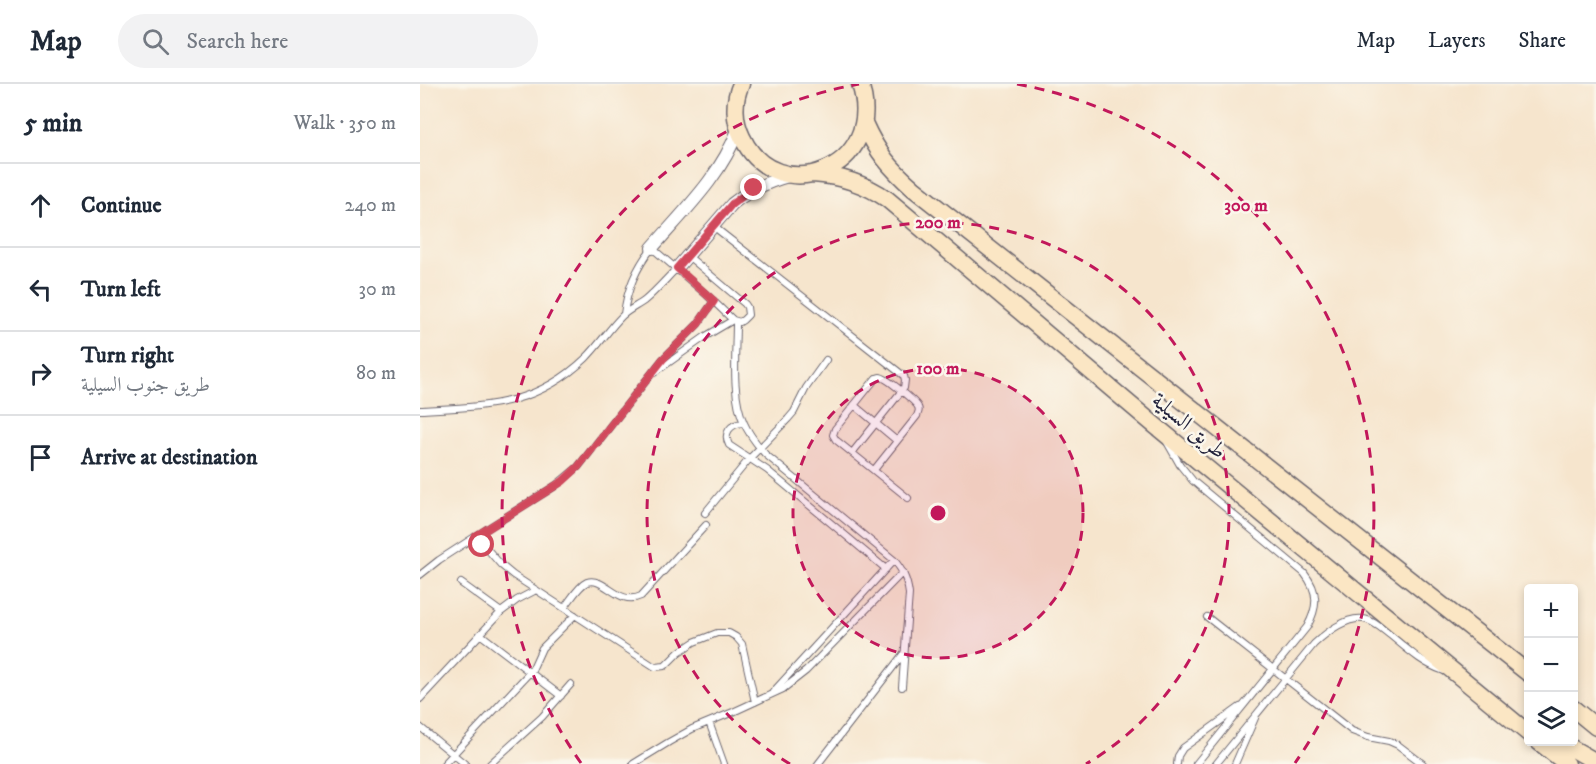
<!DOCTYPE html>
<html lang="en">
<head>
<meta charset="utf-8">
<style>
	body { margin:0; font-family:"IM FELL DW Pica",Amiri,serif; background:#f2f2f3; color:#1f2937 }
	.controls { position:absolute; right:18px; bottom:18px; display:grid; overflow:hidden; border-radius:6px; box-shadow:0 3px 9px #0003 }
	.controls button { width:54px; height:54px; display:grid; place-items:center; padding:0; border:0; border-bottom:2px solid #e0e1e3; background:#fff; color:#1f2937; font:30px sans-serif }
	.stop { position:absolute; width:18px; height:18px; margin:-14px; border:4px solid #d1495b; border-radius:50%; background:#fff }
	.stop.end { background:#d1495b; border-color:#fff; box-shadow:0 2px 6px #0008 }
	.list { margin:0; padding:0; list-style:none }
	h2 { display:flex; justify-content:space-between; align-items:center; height:78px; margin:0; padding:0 24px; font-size:26px }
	h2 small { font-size:20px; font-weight:400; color:#747a83 }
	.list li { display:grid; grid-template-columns:39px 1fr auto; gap:18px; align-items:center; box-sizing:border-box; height:84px; padding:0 24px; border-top:2px solid #e0e1e3 }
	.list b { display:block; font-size:22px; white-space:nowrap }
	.list p { margin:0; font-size:20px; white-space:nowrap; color:#747a83 }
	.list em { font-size:20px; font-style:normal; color:#747a83 }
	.icon { flex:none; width:33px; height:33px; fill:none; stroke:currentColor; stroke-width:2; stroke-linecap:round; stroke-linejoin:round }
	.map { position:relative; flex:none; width:1176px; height:680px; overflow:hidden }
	header { display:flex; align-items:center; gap:36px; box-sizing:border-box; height:84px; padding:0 30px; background:#fff; border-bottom:2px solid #e0e1e3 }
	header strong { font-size:28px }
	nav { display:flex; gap:33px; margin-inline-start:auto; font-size:21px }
	.search { width:420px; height:54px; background:#f2f2f3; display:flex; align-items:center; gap:15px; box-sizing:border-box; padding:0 21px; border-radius:33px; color:#747a83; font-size:22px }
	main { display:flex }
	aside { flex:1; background:#fff }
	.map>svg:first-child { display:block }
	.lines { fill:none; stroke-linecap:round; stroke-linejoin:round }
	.service-casing { stroke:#6c666e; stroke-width:8 }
	.minor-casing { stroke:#6c666e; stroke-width:14 }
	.secondary-casing { stroke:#6c666e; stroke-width:19 }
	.service { stroke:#fff; stroke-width:6 }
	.minor { stroke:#fff; stroke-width:12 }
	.secondary { stroke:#fbe6c4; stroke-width:16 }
	.route { stroke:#d1495b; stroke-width:8 }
	.ring { fill:none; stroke:#c2185b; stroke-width:3; stroke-dasharray:10 8 }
	.labels { text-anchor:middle; stroke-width:5; stroke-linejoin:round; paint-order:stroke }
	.street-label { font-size:22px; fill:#22223b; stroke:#fbf7ec }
	.centre { fill:#c2185b; stroke:#fbf7ec; stroke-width:3 }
	.ring-label { font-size:18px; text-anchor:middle; font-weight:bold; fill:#c2185b; stroke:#fbf7ec; stroke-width:5; stroke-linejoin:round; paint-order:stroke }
</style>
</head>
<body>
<header>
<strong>Map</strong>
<div class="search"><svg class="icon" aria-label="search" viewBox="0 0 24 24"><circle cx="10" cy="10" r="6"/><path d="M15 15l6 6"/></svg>Search here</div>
<nav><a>Map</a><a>Layers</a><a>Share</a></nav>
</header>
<main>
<aside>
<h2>5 min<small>Walk · 350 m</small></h2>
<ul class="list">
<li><svg class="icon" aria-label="ahead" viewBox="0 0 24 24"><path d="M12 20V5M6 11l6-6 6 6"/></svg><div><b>Continue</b></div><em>240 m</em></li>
<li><svg class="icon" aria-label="left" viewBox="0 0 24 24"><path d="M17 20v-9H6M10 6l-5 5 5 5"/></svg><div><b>Turn left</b></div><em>30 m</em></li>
<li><svg class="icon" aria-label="right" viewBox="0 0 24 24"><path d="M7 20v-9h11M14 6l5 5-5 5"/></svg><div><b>Turn right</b><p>طريق جنوب السيلية</p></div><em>80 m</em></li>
<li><svg class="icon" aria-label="arrive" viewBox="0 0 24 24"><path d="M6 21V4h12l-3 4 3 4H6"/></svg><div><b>Arrive at destination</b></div></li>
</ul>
</aside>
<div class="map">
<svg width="1176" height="680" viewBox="0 0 1176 680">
	<rect width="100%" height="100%" fill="#fbf7ec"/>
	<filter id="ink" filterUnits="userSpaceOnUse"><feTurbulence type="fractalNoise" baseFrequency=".0167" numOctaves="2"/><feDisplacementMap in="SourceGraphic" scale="12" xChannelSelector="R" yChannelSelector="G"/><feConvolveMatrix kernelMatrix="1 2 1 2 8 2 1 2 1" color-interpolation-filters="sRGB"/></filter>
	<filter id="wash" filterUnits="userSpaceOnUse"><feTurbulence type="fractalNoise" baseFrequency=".008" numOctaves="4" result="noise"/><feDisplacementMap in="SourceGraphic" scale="24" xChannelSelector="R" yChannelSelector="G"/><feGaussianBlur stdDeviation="1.35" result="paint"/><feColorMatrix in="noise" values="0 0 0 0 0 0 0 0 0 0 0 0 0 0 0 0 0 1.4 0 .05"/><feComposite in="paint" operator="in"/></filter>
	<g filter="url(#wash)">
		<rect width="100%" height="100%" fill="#f6e5cd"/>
	</g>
	<g filter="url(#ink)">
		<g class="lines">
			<defs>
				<path id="service" d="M 293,142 L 484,292 L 485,296 L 484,304 L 432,369
					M 204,230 C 207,205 216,184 232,164 L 287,211 L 313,236 L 320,238 L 323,236 L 328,231 L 327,223 L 325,220 L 268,172
					M 316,238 C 316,268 311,312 324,339 C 329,351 337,360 345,370 L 474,476 C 483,487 487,495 489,510 L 482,603
					M 234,289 L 286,252 L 313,236
					M 434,321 L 477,357
					M 0,326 C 66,322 115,323 166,274 C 179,261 189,245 202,232 C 208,226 217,222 224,217 C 236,207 246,195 257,184
					M 323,339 C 310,340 303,349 309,361 L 347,386 L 466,485
					M 747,358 L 760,381 L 773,397 L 884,489 C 899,508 898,523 887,543 L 776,680
					M 454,386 L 497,332 C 498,328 500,327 498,323 C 496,318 466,293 460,293 C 459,293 457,294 456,294 L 415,345 L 413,351 L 416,356 L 488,414
					M 285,429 L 330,374 L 368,335 L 374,328 L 386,304 L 406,276
					M 56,452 L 81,481 L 93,491 L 235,583 L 245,582 L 259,568 L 274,558 L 297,549 L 309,549 L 316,553 L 322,560 L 335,618
					M 0,491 L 19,476 L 73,441 L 135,402 L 158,383 L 243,275 L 278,240 L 294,217
					M 41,499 L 81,528
					M 144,524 C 150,517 158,502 167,498 C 185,492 198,523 221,512 L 286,441
					M 787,533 L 932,647 L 948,653 L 969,657 L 978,661 L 1003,680
					M 60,550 L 141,612
					M 353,608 L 474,476
					M 0,615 L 81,528 L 97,516 L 116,506
					M 289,638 L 304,680
					M 0,643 L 45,680
					M 24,680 L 112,586 L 122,564 L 155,531
					M 70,680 L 122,633 L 151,600
					M 213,680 L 249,658 L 272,645 L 313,628 L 363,605 L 386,587 L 483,488
					M 398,680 L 484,569
					M 757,680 L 758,672 L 763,664 L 820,623
					M 796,680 L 894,560 C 906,549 925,533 943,535 C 953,536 962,545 970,551 C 987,565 1003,580 1024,587
					M 815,680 L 835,634"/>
				<path id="minor" d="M 232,164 C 264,127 301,92 318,46
					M 257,184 L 312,120 C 330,105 349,97 372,91"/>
				<path id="secondary" d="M 321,0 C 313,17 314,37 322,53 C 356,127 468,85 440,0
					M 444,39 C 457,68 470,84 494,105 L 1108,589
					M 393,90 C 421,92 444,99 467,115 L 732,339 L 1108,649
					M 1154,625 L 1176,643
					M 1119,658 L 1147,680
					M 1141,658 L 1176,678"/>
			</defs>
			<use href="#service" class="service-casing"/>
			<use href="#minor" class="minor-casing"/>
			<use href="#secondary" class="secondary-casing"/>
			<use href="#service" class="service"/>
			<use href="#minor" class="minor"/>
			<use href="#secondary" class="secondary"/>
		</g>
	</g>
	<g class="lines" filter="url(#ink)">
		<path class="route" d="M 62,461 L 56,452 L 143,397 L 158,383 L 243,275 L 278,240 L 294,217 L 257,184 L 312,120 L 334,104"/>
	</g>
	<circle cx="518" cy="429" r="145" fill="#c2185b" fill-opacity=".12"/>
	<g class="ring">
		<circle cx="518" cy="429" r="145"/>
		<path d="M370 680A291 291 0 1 1 666 680"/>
		<path d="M161 679A436 436 0 0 1 439 0M597 0A436 436 0 0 1 875 679"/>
	</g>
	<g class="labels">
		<g class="street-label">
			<text transform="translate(770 341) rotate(40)" y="8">طريق السيلية</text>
		</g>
	</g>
	<circle cx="518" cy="429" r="9" class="centre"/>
	<g class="ring-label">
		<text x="826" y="127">300 m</text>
		<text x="518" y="144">200 m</text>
		<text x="518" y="290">100 m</text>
	</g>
</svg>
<div class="controls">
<button>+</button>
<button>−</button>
<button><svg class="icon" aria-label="layers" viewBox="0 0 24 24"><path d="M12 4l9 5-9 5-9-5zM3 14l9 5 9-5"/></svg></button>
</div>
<div class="stop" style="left:62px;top:461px"></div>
<div class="stop end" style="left:334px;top:104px"></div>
</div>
</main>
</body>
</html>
